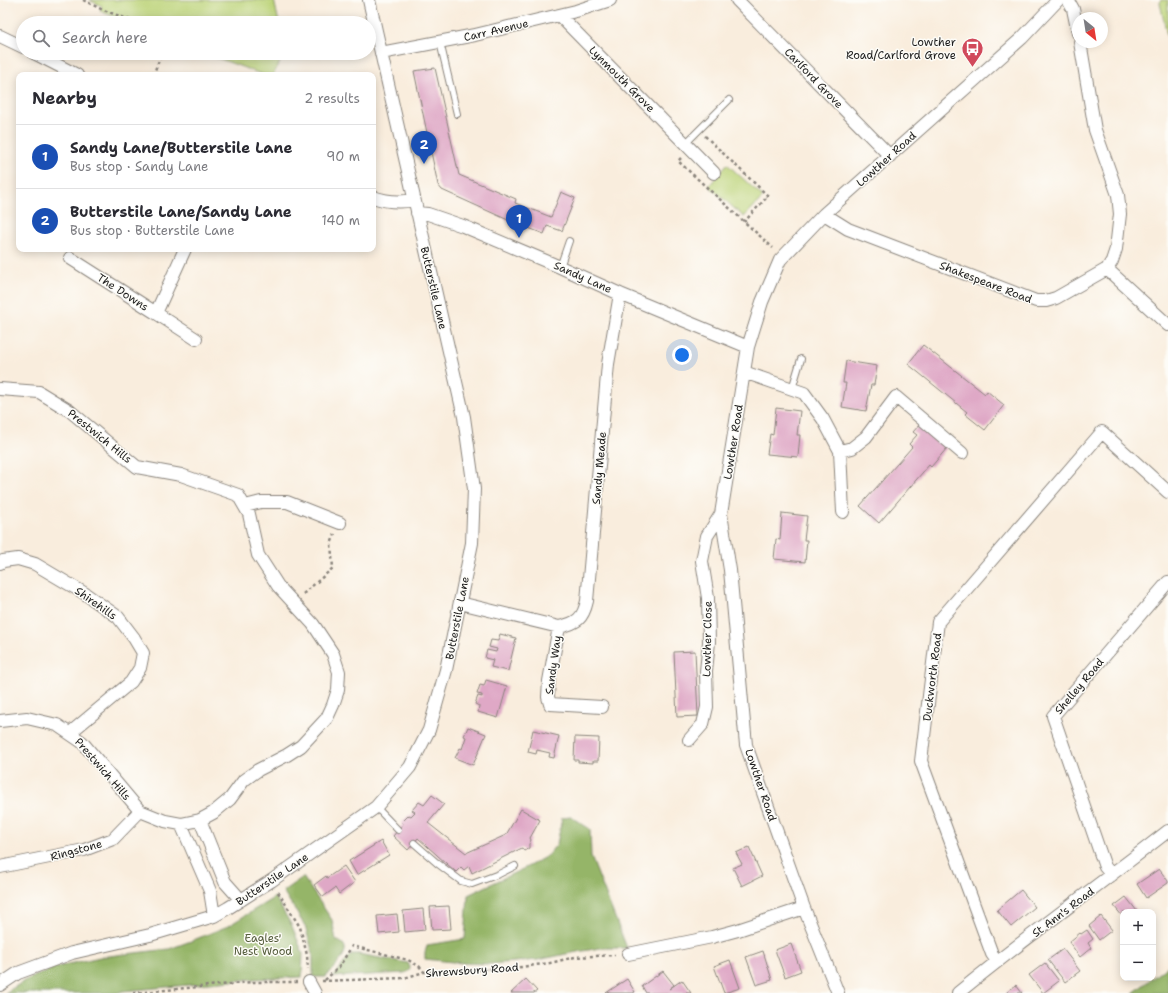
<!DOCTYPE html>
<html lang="en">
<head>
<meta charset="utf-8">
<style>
	body { margin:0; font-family:"Shantell Sans",sans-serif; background:#f2f2f3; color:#2b2b33 }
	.controls { position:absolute; right:12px; bottom:12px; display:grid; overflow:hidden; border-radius:8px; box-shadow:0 2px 10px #0003 }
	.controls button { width:36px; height:36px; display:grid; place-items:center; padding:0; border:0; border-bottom:1px solid #e1e1e2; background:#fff; color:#2b2b33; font:20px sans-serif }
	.compass { position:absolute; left:1072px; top:12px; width:36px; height:36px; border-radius:50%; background:#fff; box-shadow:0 2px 10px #0003; rotate:150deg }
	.you { position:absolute; left:682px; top:355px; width:14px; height:14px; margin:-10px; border:3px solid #fff; border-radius:50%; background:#1a73e8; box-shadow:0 0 0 6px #1a73e833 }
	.badge { display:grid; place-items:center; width:26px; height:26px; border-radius:50%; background:#d1495b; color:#fff; font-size:13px; font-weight:700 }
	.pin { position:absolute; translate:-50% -33px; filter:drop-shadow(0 1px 2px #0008) }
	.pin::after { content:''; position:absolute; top:21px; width:14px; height:12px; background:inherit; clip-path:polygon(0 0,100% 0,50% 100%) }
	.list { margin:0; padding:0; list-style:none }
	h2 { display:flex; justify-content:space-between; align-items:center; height:52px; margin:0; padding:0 16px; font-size:17px }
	h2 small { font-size:13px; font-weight:400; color:#7c7c81 }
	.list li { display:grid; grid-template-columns:26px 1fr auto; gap:12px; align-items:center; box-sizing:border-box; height:64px; padding:0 16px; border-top:1px solid #e1e1e2 }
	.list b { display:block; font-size:15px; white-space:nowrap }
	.list p { margin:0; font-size:13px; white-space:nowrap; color:#7c7c81 }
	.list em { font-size:13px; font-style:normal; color:#7c7c81 }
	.icon { flex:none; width:22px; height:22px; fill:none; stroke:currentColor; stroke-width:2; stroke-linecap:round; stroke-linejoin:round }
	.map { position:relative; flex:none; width:1168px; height:993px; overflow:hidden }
	.search { position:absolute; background:#fff; box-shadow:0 2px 10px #0003; left:16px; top:16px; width:360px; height:44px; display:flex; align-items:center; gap:10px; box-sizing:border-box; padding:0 14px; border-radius:22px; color:#7c7c81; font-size:15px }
	.panel { position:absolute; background:#fff; box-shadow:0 2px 10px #0003; left:16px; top:72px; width:360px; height:180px; border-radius:8px }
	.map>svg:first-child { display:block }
	.green { fill:#bcd378; stroke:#6c784a }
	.forest { fill:#95b568; stroke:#586842 }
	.building { fill:#dfa8c6 }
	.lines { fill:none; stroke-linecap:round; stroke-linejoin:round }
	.lane-casing { stroke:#8a847c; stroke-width:8 }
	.street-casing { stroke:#8a847c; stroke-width:14 }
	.path { stroke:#8a847c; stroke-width:2.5; stroke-dasharray:3 3; stroke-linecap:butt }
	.lane { stroke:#fff; stroke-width:6 }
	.street { stroke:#fff; stroke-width:12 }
	.labels { text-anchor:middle; stroke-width:3; stroke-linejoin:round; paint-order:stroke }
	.street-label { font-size:11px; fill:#1c1c1c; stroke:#fdfcf7 }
	.poi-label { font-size:11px; fill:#1c1c1c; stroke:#fdfcf7; text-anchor:end }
	.park-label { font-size:11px; fill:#545c3c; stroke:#fdfcf7 }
</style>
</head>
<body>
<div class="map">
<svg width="1168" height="993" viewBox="0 0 1168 993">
	<rect width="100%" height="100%" fill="#fdfcf7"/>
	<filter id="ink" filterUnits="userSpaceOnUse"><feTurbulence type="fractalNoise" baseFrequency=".025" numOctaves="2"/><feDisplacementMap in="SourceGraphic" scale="8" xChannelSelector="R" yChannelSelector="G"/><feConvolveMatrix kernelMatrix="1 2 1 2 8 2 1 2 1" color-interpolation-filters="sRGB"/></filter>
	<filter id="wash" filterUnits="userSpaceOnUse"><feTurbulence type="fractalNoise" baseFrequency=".012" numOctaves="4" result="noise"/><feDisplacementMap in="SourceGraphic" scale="16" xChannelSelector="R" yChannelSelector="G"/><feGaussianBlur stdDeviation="0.9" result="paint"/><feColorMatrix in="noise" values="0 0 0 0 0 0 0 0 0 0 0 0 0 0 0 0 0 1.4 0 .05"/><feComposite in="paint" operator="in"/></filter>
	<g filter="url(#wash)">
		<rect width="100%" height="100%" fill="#f9eddd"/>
		<path class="green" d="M 89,0 L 274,0 L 279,23 L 129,23 L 100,11 L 102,6 Z
			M 1161,0 L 1168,0 L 1168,40 L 1160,3 Z
			M 204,53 L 285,53 L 273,75 L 264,75 Z
			M 727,164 L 763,197 L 744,217 L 709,186 Z"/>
		<path class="forest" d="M 571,817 L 590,829 L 591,857 L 627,948 L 600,948 L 566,954 L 538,960 L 490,964 L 462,963 L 425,959 L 425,952 L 427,945 L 465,939 L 468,895 L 531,865 L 547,856 L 557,844 L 562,818 Z
			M 303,877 L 332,920 L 336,940 C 340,942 344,943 345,948 C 347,956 330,972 325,977 L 313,977 L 313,954 L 305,926 L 283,891 Z
			M 275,897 L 292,926 L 303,954 L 302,977 L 253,979 L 123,991 L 117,993 L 5,993 L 26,980 L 56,967 L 100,957 L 169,949 L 191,941 L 228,926 Z
			M 352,954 L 358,954 L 408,963 L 410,967 C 410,971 408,972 404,973 L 333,977 C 340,970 345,960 352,954 Z
			M 1168,966 L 1168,993 L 1133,993 Z"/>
		<g id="blocks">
			<path class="building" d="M 435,68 L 459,175 L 516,199 L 515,203 L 551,217 L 561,192 L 575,198 L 562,231 L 547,226 L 544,234 L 508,220 L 442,190 L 438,185 L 414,71 Z
				M 923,345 L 985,394 L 987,391 L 1004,405 L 985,430 L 965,414 L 967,412 L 908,364 Z
				M 846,361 L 877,366 L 874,385 L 871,385 L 866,411 L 842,407 L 846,383 L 843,383 Z
				M 776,408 L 800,411 L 797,435 L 800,435 L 798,457 L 767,454 L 770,434 L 773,435 Z
				M 920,424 L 947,448 L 931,467 L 929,465 L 879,523 L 860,506 L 912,447 L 909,444 L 917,435 L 913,432 Z
				M 782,513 L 807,516 L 804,540 L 807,540 L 805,562 L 774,559 L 776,539 L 780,540 Z
				M 500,634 L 516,638 L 508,671 L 491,667 L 493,660 L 485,658 L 487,650 L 496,652 L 497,649 L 489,647 L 491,640 L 498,641 Z
				M 695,651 L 698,716 L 677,717 L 674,652 Z
				M 486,680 L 507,686 L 498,718 L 478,712 L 479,706 L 475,704 L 478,696 L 482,697 L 482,695 L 477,694 L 480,685 L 484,686 Z
				M 468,727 L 486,734 L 473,765 L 455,758 L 460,748 L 462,749 L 466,737 L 464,736 Z
				M 533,730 L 559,736 L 554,758 L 549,757 L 550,753 L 537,750 L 536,754 L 528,752 Z
				M 575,737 L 599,738 L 598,761 L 593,761 L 593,763 L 578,762 L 578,760 L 574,760 Z
				M 432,795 L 444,804 L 428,823 L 466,853 L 506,835 L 521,809 L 540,820 L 530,838 L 531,840 L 529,844 L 529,848 L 524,851 L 522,848 L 472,873 L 469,866 L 464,870 L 461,867 L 456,872 L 418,838 L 408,850 L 393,836 L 403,824 L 402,822 L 409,815 L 411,816 L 415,812 L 412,810 L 419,802 L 424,805 Z
				M 381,841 L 389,855 L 357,875 L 349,861 Z
				M 749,847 L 762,876 L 742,886 L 733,868 L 742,864 L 736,853 Z
				M 344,866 L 355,882 L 339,894 L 335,888 L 323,897 L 314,885 L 326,876 L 327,878 Z
				M 1159,869 L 1168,881 L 1168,883 L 1146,898 L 1137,884 Z
				M 1021,890 L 1035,907 L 1011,927 L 997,910 Z
				M 1126,897 L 1137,911 L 1135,912 L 1123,912 L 1123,917 L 1114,906 Z
				M 449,906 L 451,929 L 432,930 L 430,907 Z
				M 423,909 L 425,930 L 405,932 L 403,911 Z
				M 397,914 L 399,932 L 379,934 L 377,916 Z
				M 1101,916 L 1112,930 L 1099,940 L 1089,926 Z
				M 1087,930 L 1093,939 L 1088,943 L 1091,948 L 1080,957 L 1069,942 L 1080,933 L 1081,934 Z
				M 791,944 L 801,971 L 785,977 L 775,950 Z
				M 1063,949 L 1080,971 L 1065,982 L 1048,960 Z
				M 763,951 L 772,980 L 756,985 L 746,957 Z
				M 730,960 L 740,988 L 724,993 L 714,966 Z
				M 1045,963 L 1059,981 L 1043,993 L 1029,975 Z
				M 663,971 L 674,985 L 669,989 L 682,980 L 691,993 L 646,993 L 642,986 Z
				M 526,979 L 537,991 L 534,993 L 511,993 Z
				M 627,979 L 635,992 L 633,993 L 606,993 Z
				M 1016,985 L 1022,993 L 1006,993 Z"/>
		</g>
	</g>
	<g filter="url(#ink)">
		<use href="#blocks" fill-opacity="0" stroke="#8a847c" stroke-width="1"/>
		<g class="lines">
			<defs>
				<path id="lane" d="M 440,42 L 457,114
					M 685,144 L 729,100
					M 560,267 L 569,241
					M 792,389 L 801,359
					M 376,807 L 398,830
					M 414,843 L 437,863 L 461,881 L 472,884 L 499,874 L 515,866"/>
				<path id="street" d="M 737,0 L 890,156
					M 1068,0 L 1073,9 L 1078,33
					M 559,15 L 714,173
					M 0,36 L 23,47
					M 34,53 L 77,75
					M 381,53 L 475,35 L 576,11 L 610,0
					M 373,197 C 387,202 399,203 414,200
					M 417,213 L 428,214 L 463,226 L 560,267 L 620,294 L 748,347
					M 824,214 L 848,229 L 1036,301 L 1046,301 L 1056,298 L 1107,269 L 1112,261 L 1116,249 L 1120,214 L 1118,195 L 1095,130 L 1080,42
					M 70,258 L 156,313 L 185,249
					M 1107,269 L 1168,325
					M 156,313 L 196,339
					M 744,372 L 804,393 L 823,419 L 840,451 L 852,448 L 866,437 L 896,397 L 962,453
					M 0,389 L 39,392 L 70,411 L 137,467 L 181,475 L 238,495 L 249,514 L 258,555 L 278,586 L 313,624 L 333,654 L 339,672 L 338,690 L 333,705 L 327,718 L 301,746 L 287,755 L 258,770 L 244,780 L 230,799 L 213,813 L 200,820 L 181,824 L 165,821 L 140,811 L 82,742 L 57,725 L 27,718 L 0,721
					M 840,451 L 843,512
					M 245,506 L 261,502 L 287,502 L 340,523
					M 0,563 L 3,561 L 18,559 L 35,564 L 84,593 L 118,617 L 134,638 L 143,653 L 140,668 L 131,682 L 70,733
					M 460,603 L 559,627 C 577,623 583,619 587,601 L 608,364 L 620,294
					M 559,627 L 549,681 L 548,697 L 550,704 L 602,707
					M 689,740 L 703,724 L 707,707 L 706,671 L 709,642 L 708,598 L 702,561 L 707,536 L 721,514
					M 200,820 L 225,882 L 241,900
					M 181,824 L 210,891 L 214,916
					M 0,867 L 84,850 L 113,839 L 140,811
					M 1112,875 L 1105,867 L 1053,716 L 1168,582
					M 628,954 L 712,937 L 738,930 L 804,908
					M 997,961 L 992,954 L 921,761 L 938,622 L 1102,432 L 1168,492
					M 309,982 L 315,993
					M 0,985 L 18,973 L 72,953 L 150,935 L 214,916 L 228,908 L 271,881 L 376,807 L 410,767 L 429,730 L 446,670 L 472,543 L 474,489 L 464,417 L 369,0
					M 838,993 L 804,908 L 746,745 L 730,570 L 721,514 L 748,347 L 762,302 L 780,260 L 824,214 L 1022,38 L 1058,0
					M 958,993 C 1026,937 1098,886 1168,831"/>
			</defs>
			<use href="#lane" class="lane-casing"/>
			<use href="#street" class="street-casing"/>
			<path class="path" d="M 83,0 L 101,9 L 138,23
				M 153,75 L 162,53
				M 705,136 L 768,196 L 744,222
				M 681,158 L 678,161 L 773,248
				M 303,594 L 333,568 L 331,544 L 335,534
				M 278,892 L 300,927 L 307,955 L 308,969
				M 325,980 L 339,967 L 352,946 L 408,960 L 419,966 L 424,972
				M 322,981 L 404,978 L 424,972 L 514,968 L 550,963 L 575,957 L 615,955
				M 133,993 L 252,982 L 297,982"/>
			<use href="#lane" class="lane"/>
			<use href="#street" class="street"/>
		</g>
	</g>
	<defs>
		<symbol id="bus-pin" viewBox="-11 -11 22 30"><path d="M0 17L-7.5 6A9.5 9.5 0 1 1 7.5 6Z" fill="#d1495b" stroke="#fdfcf7"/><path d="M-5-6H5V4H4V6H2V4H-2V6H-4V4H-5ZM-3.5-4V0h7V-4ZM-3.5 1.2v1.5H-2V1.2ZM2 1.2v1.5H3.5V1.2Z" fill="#fff"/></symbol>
	</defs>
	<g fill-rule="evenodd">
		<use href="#bus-pin" x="960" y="36" width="25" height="34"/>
	</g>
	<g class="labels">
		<g class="street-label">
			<text transform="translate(496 30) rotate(-13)" y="4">Carr Avenue</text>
			<text transform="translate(814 78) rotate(46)" y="4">Carlford Grove</text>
			<text transform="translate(622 79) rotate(45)" y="4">Lynmouth Grove</text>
			<text transform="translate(886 159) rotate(-42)" y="4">Lowther Road</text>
			<text transform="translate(583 277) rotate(24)" y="4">Sandy Lane</text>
			<text transform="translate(986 282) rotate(21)" y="4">Shakespeare Road</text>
			<text transform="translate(434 288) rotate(77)" y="4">Butterstile Lane</text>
			<text transform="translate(123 292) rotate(33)" y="4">The Downs</text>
			<text transform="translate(100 436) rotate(39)" y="4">Prestwich Hills</text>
			<text transform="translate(733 442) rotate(-81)" y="4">Lowther Road</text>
			<text transform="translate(599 468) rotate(-85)" y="4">Sandy Meade</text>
			<text transform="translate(96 603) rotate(35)" y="4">Shirehills</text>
			<text transform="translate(457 618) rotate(-79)" y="4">Butterstile Lane</text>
			<text transform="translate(707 639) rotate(-89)" y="4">Lowther Close</text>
			<text transform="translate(553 665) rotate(-82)" y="4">Sandy Way</text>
			<text transform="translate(932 677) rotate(-83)" y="4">Duckworth Road</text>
			<text transform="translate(1079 686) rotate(-50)" y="4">Shelley Road</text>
			<text transform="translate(103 769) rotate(49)" y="4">Prestwich Hills</text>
			<text transform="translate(761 785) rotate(71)" y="4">Lowther Road</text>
			<text transform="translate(76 850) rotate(-15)" y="4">Ringstone</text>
			<text transform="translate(272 879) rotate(-34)" y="4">Butterstile Lane</text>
			<text transform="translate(1063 912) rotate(-37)" y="4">St Ann's Road</text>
			<text transform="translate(472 970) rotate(-4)" y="4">Shrewsbury Road</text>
		</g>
		<g class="poi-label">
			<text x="956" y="46">Lowther<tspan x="956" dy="13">Road/Carlford Grove</tspan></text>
		</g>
		<g class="park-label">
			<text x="263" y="942">Eagles'<tspan x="263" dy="13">Nest Wood</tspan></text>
		</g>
	</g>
</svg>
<div class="controls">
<button>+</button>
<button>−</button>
</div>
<svg class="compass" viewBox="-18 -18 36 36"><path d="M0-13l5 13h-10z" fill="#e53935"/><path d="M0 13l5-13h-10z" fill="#7c7c81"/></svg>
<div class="you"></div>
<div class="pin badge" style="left:519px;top:238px;background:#1a4fb4">1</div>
<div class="pin badge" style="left:424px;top:164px;background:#1a4fb4">2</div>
<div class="search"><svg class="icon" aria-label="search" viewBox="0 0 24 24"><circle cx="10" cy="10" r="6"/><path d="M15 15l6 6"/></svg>Search here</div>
<section class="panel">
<h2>Nearby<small>2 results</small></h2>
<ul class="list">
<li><span class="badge" style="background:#1a4fb4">1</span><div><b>Sandy Lane/Butterstile Lane</b><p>Bus stop · Sandy Lane</p></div><em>90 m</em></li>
<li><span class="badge" style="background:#1a4fb4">2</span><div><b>Butterstile Lane/Sandy Lane</b><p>Bus stop · Butterstile Lane</p></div><em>140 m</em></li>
</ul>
</section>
</div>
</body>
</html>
